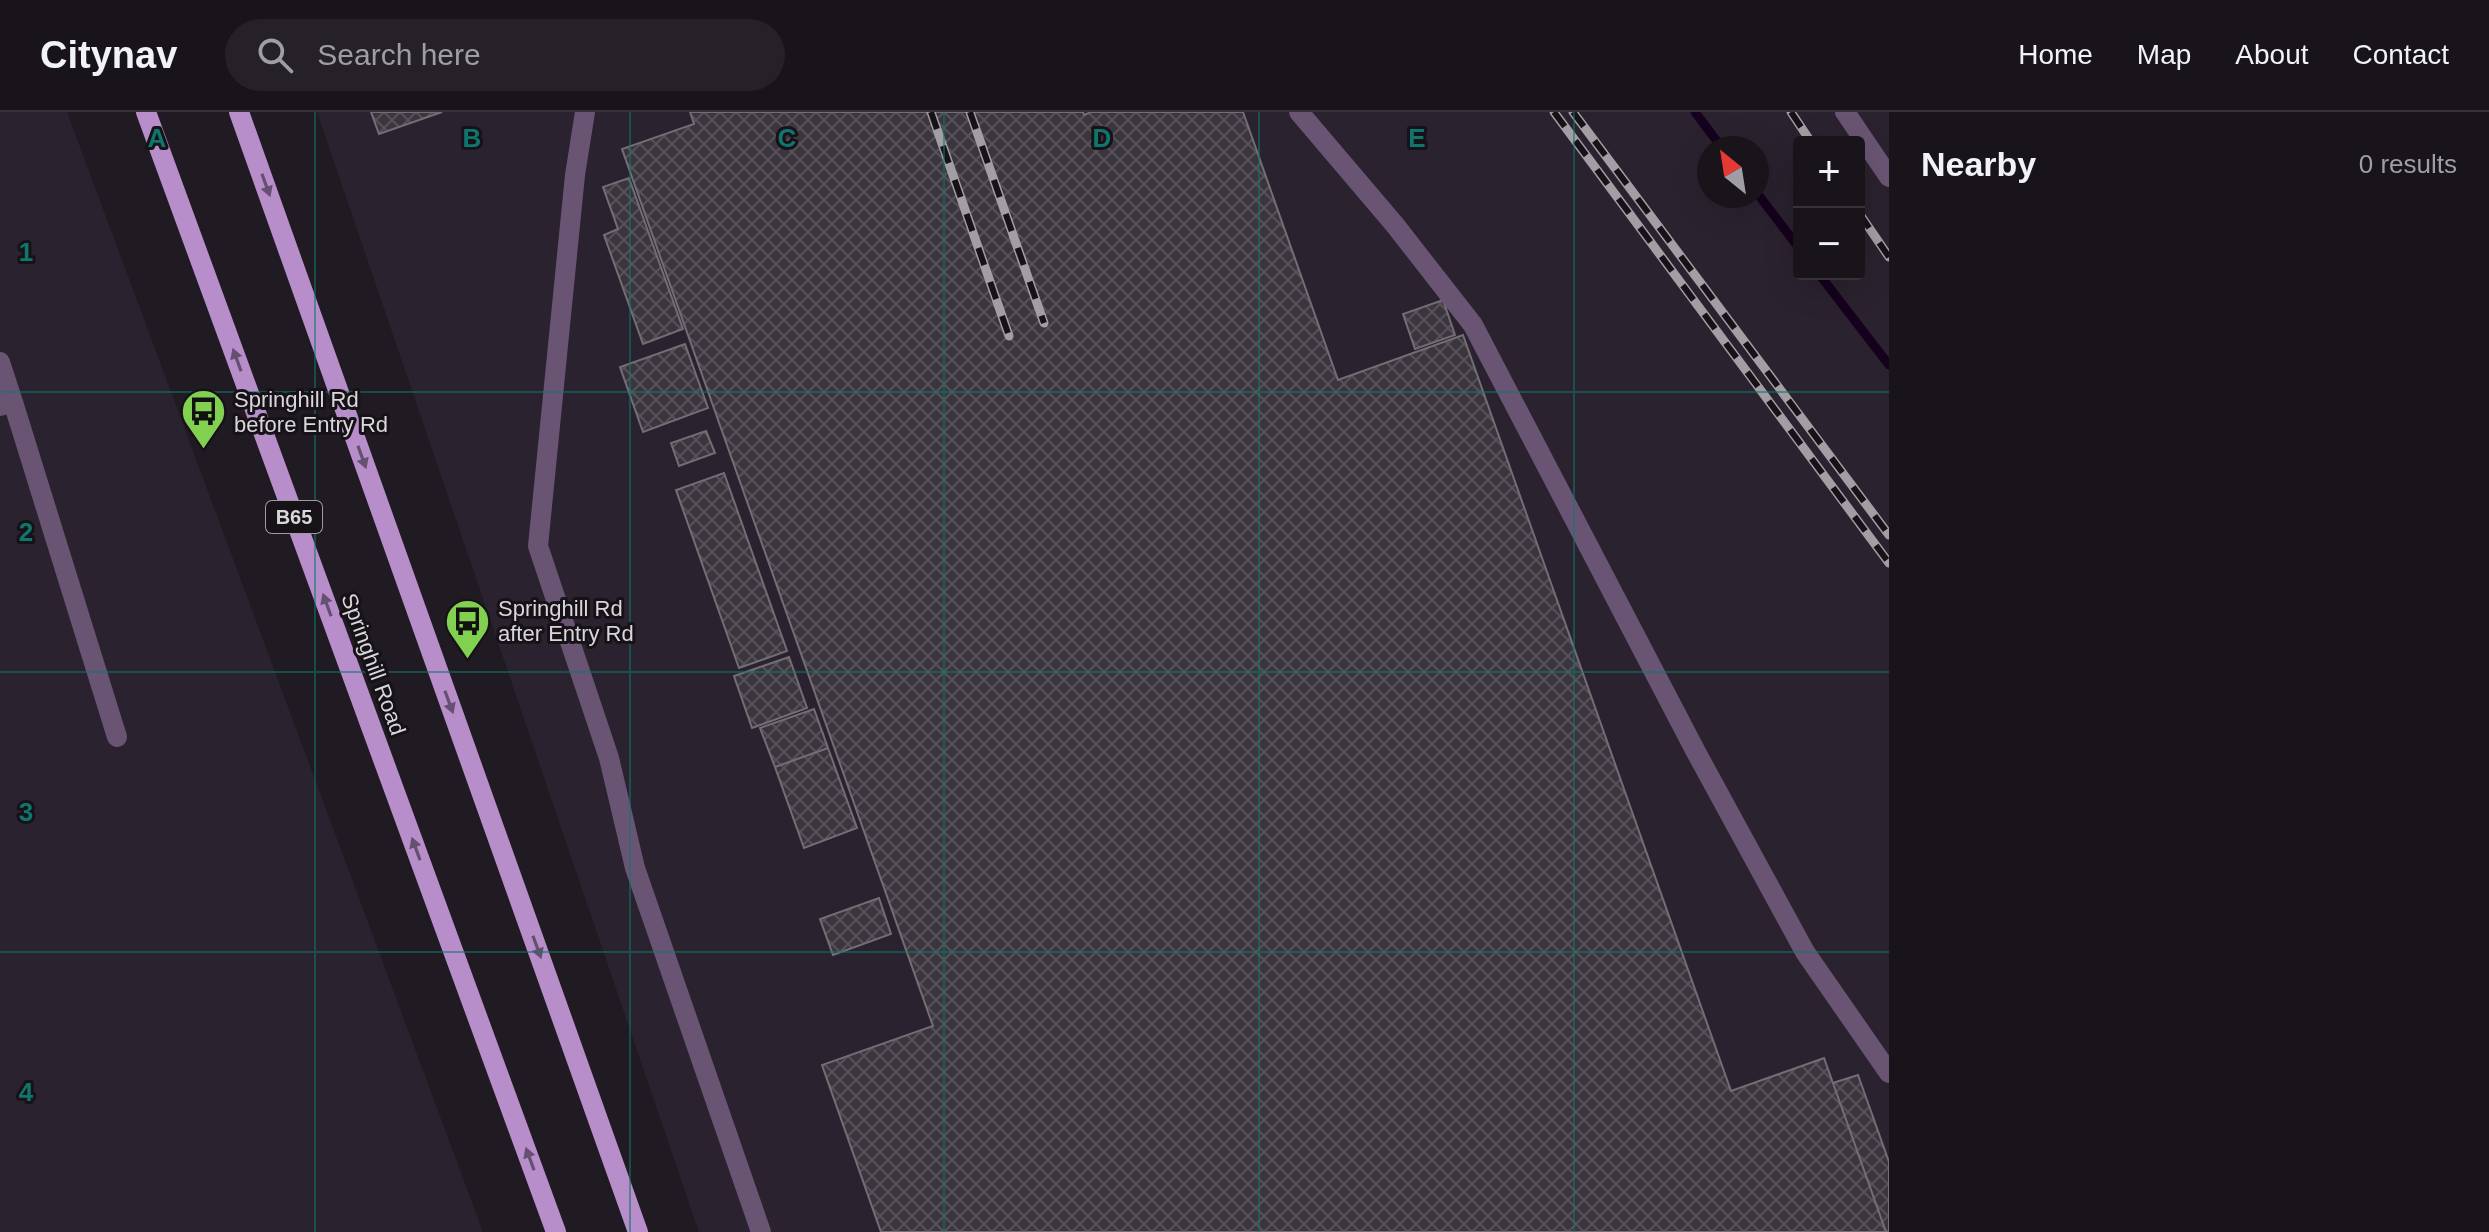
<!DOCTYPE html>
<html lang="en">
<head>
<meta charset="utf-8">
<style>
	body { margin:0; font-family:Helvetica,sans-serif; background:#252127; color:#f1f3f6 }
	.controls { position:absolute; right:24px; top:24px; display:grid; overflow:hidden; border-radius:8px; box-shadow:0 8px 32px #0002 }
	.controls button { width:72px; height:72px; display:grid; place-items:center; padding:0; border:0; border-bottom:2px solid #363339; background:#18141a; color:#f1f3f6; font:40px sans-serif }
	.compass { position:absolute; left:1697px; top:24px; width:72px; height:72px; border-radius:50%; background:#18141a; box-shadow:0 8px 32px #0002; rotate:330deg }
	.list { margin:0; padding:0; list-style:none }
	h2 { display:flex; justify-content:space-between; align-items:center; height:104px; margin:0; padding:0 32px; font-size:34px }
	h2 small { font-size:26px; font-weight:400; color:#9f9ea2 }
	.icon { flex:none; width:44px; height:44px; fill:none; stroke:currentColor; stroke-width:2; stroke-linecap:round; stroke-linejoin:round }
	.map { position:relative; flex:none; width:1889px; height:1120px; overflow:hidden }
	header { display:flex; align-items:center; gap:48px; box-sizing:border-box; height:112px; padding:0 40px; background:#18141a; border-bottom:2px solid #363339 }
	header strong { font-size:38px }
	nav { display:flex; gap:44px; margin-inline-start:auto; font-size:28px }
	.search { width:560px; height:72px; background:#252127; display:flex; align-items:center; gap:20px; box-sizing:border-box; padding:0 28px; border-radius:44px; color:#9f9ea2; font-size:30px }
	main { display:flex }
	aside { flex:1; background:#18141a }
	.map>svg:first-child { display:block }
	.built { fill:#2a222e; fill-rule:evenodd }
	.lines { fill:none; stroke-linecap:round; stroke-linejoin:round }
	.stream { stroke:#15001d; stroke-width:9 }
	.building { fill:url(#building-cross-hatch); stroke:#736e76; stroke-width:2 }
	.minor { stroke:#695573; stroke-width:20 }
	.major { stroke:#b78dca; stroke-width:20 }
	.rail-casing { stroke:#a29ea3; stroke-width:9 }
	.rail { stroke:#161218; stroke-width:6; stroke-dasharray:18; stroke-linecap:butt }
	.oneway { fill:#665071 }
	.grid { fill:none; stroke:#0f766e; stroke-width:2; stroke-opacity:0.55 }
	.labels { text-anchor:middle; stroke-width:6; stroke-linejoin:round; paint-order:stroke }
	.shield { fill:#161218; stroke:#9f9ca0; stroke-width:2 }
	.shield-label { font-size:20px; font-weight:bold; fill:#dad7db }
	.poi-label { font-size:22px; fill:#dad7db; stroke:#161218; text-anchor:start }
	.street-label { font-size:22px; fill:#dad7db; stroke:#161218 }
	.grid-label { font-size:26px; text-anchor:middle; font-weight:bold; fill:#0f766e; stroke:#161218; stroke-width:6; stroke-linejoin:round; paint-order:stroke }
</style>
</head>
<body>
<header>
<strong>Citynav</strong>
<div class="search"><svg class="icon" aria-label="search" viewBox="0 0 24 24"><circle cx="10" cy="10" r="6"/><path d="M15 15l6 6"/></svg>Search here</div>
<nav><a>Home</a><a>Map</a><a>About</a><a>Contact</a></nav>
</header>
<main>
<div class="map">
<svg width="1889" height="1120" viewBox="0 0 1889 1120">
	<defs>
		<pattern id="building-cross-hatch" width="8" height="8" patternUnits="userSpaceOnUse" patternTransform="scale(2)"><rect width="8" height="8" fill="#3b363e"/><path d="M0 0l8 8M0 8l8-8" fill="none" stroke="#575259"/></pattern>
	</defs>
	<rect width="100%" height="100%" fill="#201b22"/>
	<path class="built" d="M 0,0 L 67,0 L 483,1120 L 0,1120 Z
		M 317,0 L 1889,0 L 1889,1120 L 699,1120 ZM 1799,30 L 1859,30 L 1859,162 L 1799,162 ZM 1709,36 L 1757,36 L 1757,84 L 1709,84 Z"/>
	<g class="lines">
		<path class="stream" d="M 1695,0 L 1722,36
			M 1757,81 L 1799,136
			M 1819,162 L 1889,253"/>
	</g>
	<path class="building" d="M 371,0 L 442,0 L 379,22 Z
		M 690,0 L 1083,0 L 1084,3 L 1091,0 L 1243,0 L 1338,268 L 1463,223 L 1731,979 L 1824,946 L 1886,1120 L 881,1120 L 822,953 L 933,914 L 622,37 L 694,12 Z
		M 629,66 L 683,217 L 643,232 L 604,123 L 618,117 L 603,75 Z
		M 1443,188 L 1455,223 L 1415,237 L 1403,202 Z
		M 685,232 L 708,296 L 643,320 L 620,255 Z
		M 706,319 L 715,341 L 679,354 L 671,331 Z
		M 724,361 L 787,539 L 739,556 L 676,378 Z
		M 789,545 L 807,596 L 752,616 L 734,564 Z
		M 814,597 L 828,636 L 775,655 L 760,616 Z
		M 828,636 L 857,716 L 804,736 L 775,655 Z
		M 879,786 L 891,822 L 833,843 L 820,807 Z
		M 1858,963 L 1889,1050 L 1889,1120 L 1886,1120 L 1833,971 Z"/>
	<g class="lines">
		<path class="minor" d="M 585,0 L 575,63 L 538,434 L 609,646 L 635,756 L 761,1120
			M 1299,0 L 1395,113 L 1473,213 L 1696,640 L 1805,840 L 1889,961
			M 1845,0 L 1889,65
			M 0,250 L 13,290 L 0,294
			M 13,290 L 117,625"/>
		<path class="major" d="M 146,0 L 556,1120
			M 239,0 L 638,1120"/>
		<defs>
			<path id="rail" d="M 931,0 L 1009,224
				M 970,0 L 1044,211
				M 1554,0 L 1889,451
				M 1573,0 L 1889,423
				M 1791,0 L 1811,30
				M 1859,101 L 1889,145"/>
		</defs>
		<use href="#rail" class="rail-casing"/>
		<use href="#rail" class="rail"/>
	</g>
	<defs><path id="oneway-solid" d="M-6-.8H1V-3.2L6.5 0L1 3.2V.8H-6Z" transform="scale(2)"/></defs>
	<g class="oneway">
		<use href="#oneway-solid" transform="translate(266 73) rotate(70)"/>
		<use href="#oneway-solid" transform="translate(237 248) rotate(-110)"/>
		<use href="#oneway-solid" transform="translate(362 345) rotate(70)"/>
		<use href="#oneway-solid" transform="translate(327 493) rotate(-110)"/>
		<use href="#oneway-solid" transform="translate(449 590) rotate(70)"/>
		<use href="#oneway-solid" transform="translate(416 737) rotate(-110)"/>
		<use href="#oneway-solid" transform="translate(537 835) rotate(70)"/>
		<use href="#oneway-solid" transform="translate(530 1047) rotate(-110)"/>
	</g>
	<path class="grid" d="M 315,0 L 315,1120M 630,0 L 630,1120M 944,0 L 944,1120M 1259,0 L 1259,1120M 1574,0 L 1574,1120M 0,280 L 1889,280M 0,560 L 1889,560M 0,840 L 1889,840"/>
	<defs>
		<symbol id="bus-pin" viewBox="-11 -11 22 30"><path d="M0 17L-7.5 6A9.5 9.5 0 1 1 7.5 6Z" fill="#82d04f" stroke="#161218"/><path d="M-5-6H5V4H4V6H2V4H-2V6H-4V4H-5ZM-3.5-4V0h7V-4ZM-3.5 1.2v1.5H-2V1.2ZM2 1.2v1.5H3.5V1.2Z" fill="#111"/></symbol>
	</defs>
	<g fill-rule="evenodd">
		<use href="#bus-pin" x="178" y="274" width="51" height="69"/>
		<use href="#bus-pin" x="442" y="484" width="51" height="69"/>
	</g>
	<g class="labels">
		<rect class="shield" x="266" y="389" width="56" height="32" rx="6"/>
		<g class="shield-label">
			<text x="294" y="412">B65</text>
		</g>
		<g class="poi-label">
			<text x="234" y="295">Springhill Rd<tspan x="234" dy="25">before Entry Rd</tspan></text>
			<text x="498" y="504">Springhill Rd<tspan x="498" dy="25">after Entry Rd</tspan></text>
		</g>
		<g class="street-label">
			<text transform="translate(374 552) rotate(70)" y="8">Springhill Road</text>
		</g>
	</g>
	<g class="grid-label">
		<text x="157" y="35">A</text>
		<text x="472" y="35">B</text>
		<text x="787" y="35">C</text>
		<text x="1102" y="35">D</text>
		<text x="1417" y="35">E</text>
		<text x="26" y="149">1</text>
		<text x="26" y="429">2</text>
		<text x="26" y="709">3</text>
		<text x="26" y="989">4</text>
	</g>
</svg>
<div class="controls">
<button>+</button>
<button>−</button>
</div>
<svg class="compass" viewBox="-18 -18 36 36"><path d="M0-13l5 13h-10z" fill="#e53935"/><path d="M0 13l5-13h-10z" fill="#9f9ea2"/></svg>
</div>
<aside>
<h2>Nearby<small>0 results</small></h2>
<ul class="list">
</ul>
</aside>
</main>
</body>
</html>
